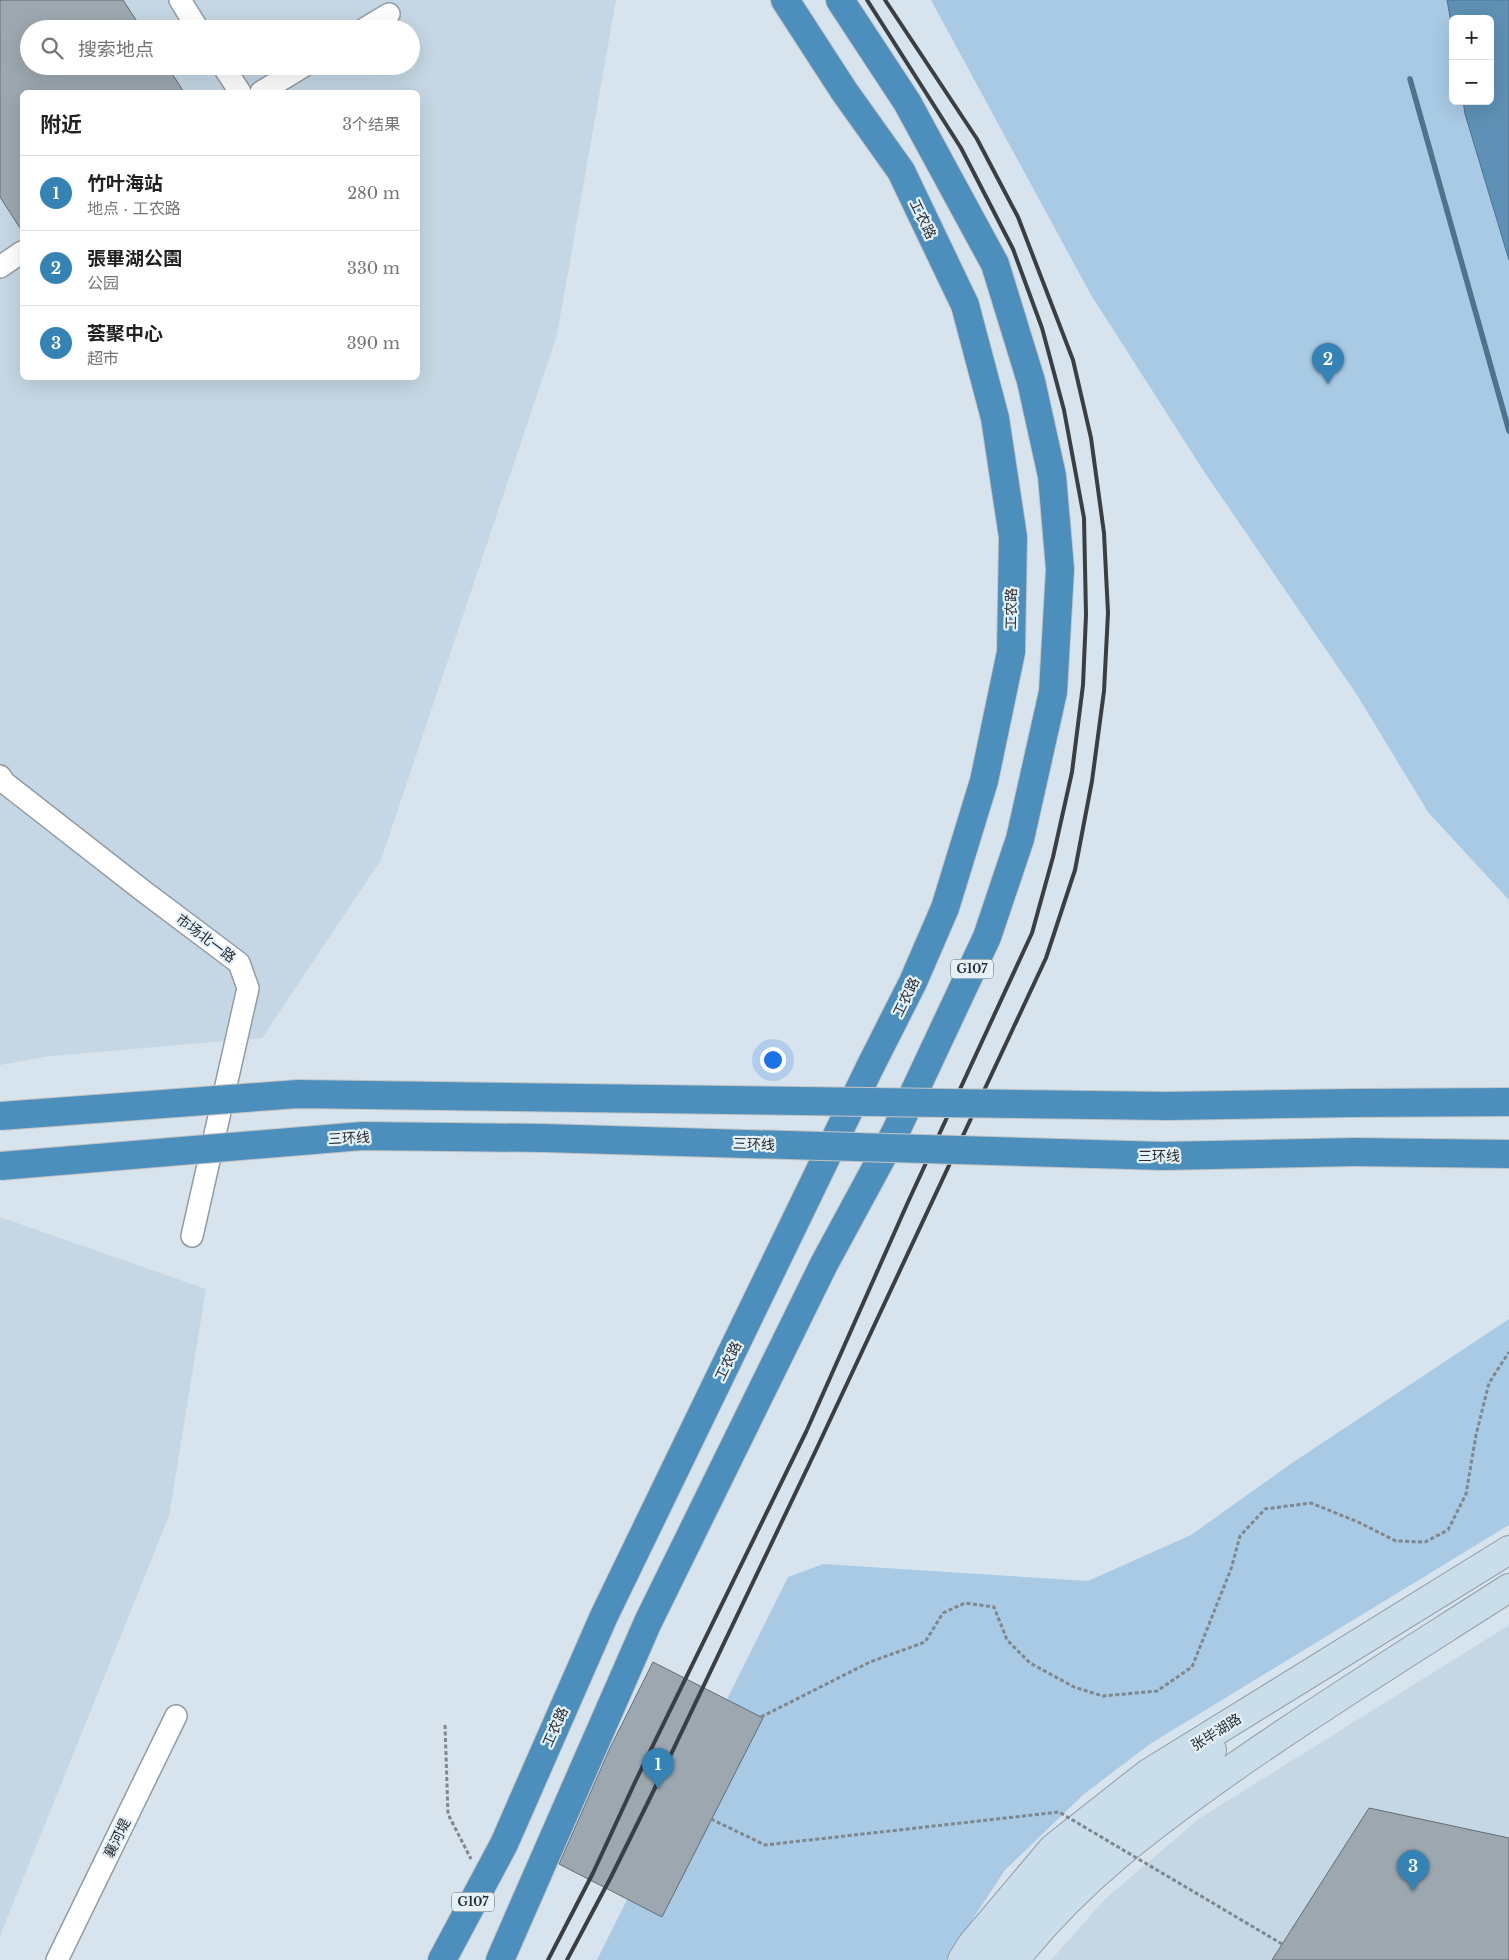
<!DOCTYPE html>
<html lang="zh">
<head>
<meta charset="utf-8">
<style>
	body { margin:0; font-family:"Libre Baskerville","Noto Sans SC",serif; background:#f6f6f6; color:#222 }
	.controls { position:absolute; right:15px; top:15px; display:grid; overflow:hidden; border-radius:8px; box-shadow:0 5px 20px #0002 }
	.controls button { width:45px; height:45px; display:grid; place-items:center; padding:0; border:0; border-bottom:1px solid #e0e0e0; background:#fff; color:#222; font:25px sans-serif }
	.you { position:absolute; left:772px; top:1059px; width:18px; height:18px; margin:-12px; border:4px solid #fff; border-radius:50%; background:#1a73e8; box-shadow:0 0 0 8px #1a73e833 }
	.badge { display:grid; place-items:center; width:32px; height:32px; border-radius:50%; background:#3583b5; color:#fff; font-size:16px; font-weight:700 }
	.pin { position:absolute; translate:-50% -41px; filter:drop-shadow(0 1px 2px #0008) }
	.pin::after { content:''; position:absolute; top:26px; width:18px; height:15px; background:inherit; clip-path:polygon(0 0,100% 0,50% 100%) }
	.list { margin:0; padding:0; list-style:none }
	h2 { display:flex; justify-content:space-between; align-items:center; height:65px; margin:0; padding:0 20px; font-size:21px }
	h2 small { font-size:16px; font-weight:400; color:#767676 }
	.list li { display:grid; grid-template-columns:32px 1fr auto; gap:15px; align-items:center; box-sizing:border-box; height:75px; padding:0 20px; border-top:1px solid #e0e0e0 }
	.list b { display:block; font-size:19px; white-space:nowrap }
	.list p { margin:0; font-size:16px; white-space:nowrap; color:#767676 }
	.list em { font-size:16px; font-style:normal; color:#767676 }
	.icon { flex:none; width:28px; height:28px; fill:none; stroke:currentColor; stroke-width:2; stroke-linecap:round; stroke-linejoin:round }
	.map { position:relative; flex:none; width:1509px; height:1960px; overflow:hidden }
	.search { position:absolute; background:#fff; box-shadow:0 5px 20px #0002; left:20px; top:20px; width:400px; height:55px; display:flex; align-items:center; gap:12px; box-sizing:border-box; padding:0 18px; border-radius:28px; color:#767676; font-size:19px }
	.panel { position:absolute; background:#fff; box-shadow:0 5px 20px #0002; left:20px; top:90px; width:400px; height:290px; border-radius:8px }
	.map>svg:first-child { display:block }
	.built { fill:#c5d7e4; fill-rule:evenodd }
	.green { fill:#a8cae4; fill-rule:evenodd }
	.water { fill:#5e91b5; stroke:#4e738d }
	.lines { fill:none; stroke-linecap:round; stroke-linejoin:round }
	.stream { stroke:#4e738d; stroke-width:5.5 }
	.building { fill:#9ca7af; stroke:#626c74 }
	.street-casing { stroke:#919ca4; stroke-width:24 }
	.secondary-casing { stroke:#919ca4; stroke-width:30 }
	.highway-casing { stroke:#c3c4c5; stroke-width:30 }
	.path { stroke:#7e878d; stroke-width:3; stroke-dasharray:4 2.5; stroke-linecap:butt }
	.street { stroke:#fff; stroke-width:21 }
	.secondary { stroke:#caddeb; stroke-width:28 }
	.highway { stroke:#4d8fbc; stroke-width:28 }
	.rail { stroke:#3a3f43; stroke-width:4 }
	.highway-bridge-casing { stroke:#c3c4c5; stroke-width:30; stroke-linecap:butt }
	.path-bridge { stroke:#7e878d; stroke-width:3; stroke-dasharray:4 2.5; stroke-linecap:butt }
	.highway-bridge { stroke:#4d8fbc; stroke-width:28 }
	.labels { text-anchor:middle; stroke-width:4.5; stroke-linejoin:round; paint-order:stroke }
	.shield { fill:#e5f1fa; stroke:#60676c; stroke-width:1 }
	.shield-label { font-size:12px; font-weight:bold; fill:#272c2f }
	.street-label { font-size:14px; fill:#272c2f; stroke:#e5f1fa }
</style>
</head>
<body>
<div class="map">
<svg width="1509" height="1960" viewBox="0 0 1509 1960">
	<rect width="100%" height="100%" fill="#d8e4ed"/>
	<path class="built" d="M 0,0 L 616,0 L 557,335 L 381,860 L 262,1038 L 51,1056 L 0,1065 ZM 29,29 L 411,29 L 411,66 L 29,66 ZM 22,92 L 418,92 L 418,378 L 22,378 Z
		M 0,1217 L 206,1289 L 169,1516 L 0,1936 Z
		M 1509,1625 L 1509,1960 L 1051,1960 L 1105,1899 L 1200,1818 Z"/>
	<path class="green" d="M 931,0 L 1509,0 L 1509,900 L 1428,812 L 1357,695 L 1205,473 L 1091,295 ZM 1453,19 L 1490,19 L 1490,101 L 1453,101 Z
		M 1509,1319 L 1509,1525 L 1150,1744 L 1084,1794 L 1005,1870 L 946,1960 L 597,1960 L 788,1577 L 823,1564 L 1088,1581 L 1191,1535 L 1292,1463 Z"/>
	<path class="water" d="M 1447,0 L 1509,0 L 1509,260 L 1465,114 L 1463,101 L 1490,101 L 1490,19 L 1453,19 L 1453,34 Z"/>
	<g class="lines">
		<path class="stream" d="M 1410,79 L 1509,431"/>
	</g>
	<path class="building" d="M 0,0 L 123,0 L 142,29 L 29,29 L 29,66 L 167,66 L 184,92 L 22,92 L 22,231 L 0,197 Z
		M 653,1662 L 763,1718 L 662,1917 L 559,1864 L 610,1748 Z
		M 1369,1808 L 1509,1838 L 1509,1960 L 1272,1960 Z"/>
	<g class="lines">
		<defs>
			<path id="street" d="M 180,0 L 198,29
				M 364,29 L 389,14
				M 223,66 L 240,92
				M 261,92 L 304,66
				M 0,267 L 22,252
				M 0,776 L 5,783 L 142,890 L 239,963 L 248,988 L 192,1236
				M 57,1960 L 176,1716"/>
			<path id="secondary" d="M 962,1960 L 972,1944 L 1053,1848 L 1147,1774 L 1509,1550
				M 990,1960 C 1027,1909 1071,1863 1120,1822 C 1150,1797 1184,1777 1212,1750
				M 1015,1960 C 1078,1880 1151,1826 1233,1768 C 1323,1705 1417,1647 1509,1588"/>
			<path id="highway" d="M 1353,1103 L 1509,1102
				M 1354,1152 L 1509,1154
				M 442,1960 L 504,1844 L 604,1616 L 870,1067 L 913,982 L 945,908 L 984,781 L 1011,652 L 1013,537 L 995,418 L 965,305 L 901,171 L 844,91 L 785,0
				M 500,1960 L 648,1622 L 824,1264 L 895,1133 L 987,937 L 1020,839 L 1053,692 L 1060,569 L 1052,476 L 1031,381 L 995,264 L 907,102 L 840,0"/>
		</defs>
		<use href="#street" class="street-casing"/>
		<use href="#secondary" class="secondary-casing"/>
		<use href="#highway" class="highway-casing"/>
		<path class="path" d="M 761,1717 L 870,1662 L 925,1642 L 943,1613 L 965,1603 L 994,1607 L 1007,1640 L 1030,1663 L 1074,1687 L 1103,1696 L 1157,1691 L 1192,1667 L 1231,1569 L 1240,1536 L 1265,1509 L 1311,1503 L 1358,1522 L 1396,1541 L 1425,1542 L 1448,1530 L 1466,1494 L 1476,1435 L 1489,1383 L 1509,1352
			M 445,1725 L 448,1814 L 471,1859"/>
		<use href="#street" class="street"/>
		<use href="#secondary" class="secondary"/>
		<use href="#highway" class="highway"/>
		<path class="rail" d="M 548,1960 L 593,1873 L 636,1780 L 806,1432 L 908,1202 L 1032,933 L 1053,857 L 1072,772 L 1083,685 L 1086,615 L 1084,518 L 1064,410 L 1042,328 L 1013,249 L 961,148 L 867,0
			M 567,1960 L 611,1877 L 653,1792 L 816,1450 L 1046,958 L 1075,870 L 1092,781 L 1104,691 L 1108,613 L 1104,533 L 1091,438 L 1073,360 L 1018,217 L 977,139 L 885,0"/>
		<defs>
			<path id="highway-bridge" d="M 0,1116 L 298,1094 L 1168,1106 L 1353,1103
				M 0,1166 L 362,1136 L 543,1138 L 1163,1156 L 1354,1152"/>
		</defs>
		<use href="#highway-bridge" class="highway-bridge-casing"/>
		<path class="path-bridge" d="M 711,1819 L 765,1845 L 1059,1812 L 1282,1944"/>
		<use href="#highway-bridge" class="highway-bridge"/>
	</g>
	<g class="labels">
		<g class="shield">
			<rect x="951" y="959.5" width="42" height="19" rx="4"/>
			<rect x="452" y="1892.5" width="42" height="19" rx="4"/>
		</g>
		<g class="shield-label">
			<text x="972" y="973">G107</text>
			<text x="473" y="1906">G107</text>
		</g>
		<g class="street-label">
			<text transform="translate(923 219) rotate(64)" y="5">工农路</text>
			<text transform="translate(1011 609) rotate(-89)" y="5">工农路</text>
			<text transform="translate(206 938) rotate(37)" y="5">市场北一路</text>
			<text transform="translate(906 997) rotate(-64)" y="5">工农路</text>
			<text transform="translate(349 1138) rotate(-3)" y="5">三环线</text>
			<text transform="translate(754 1144) rotate(2)" y="5">三环线</text>
			<text x="1159" y="1161">三环线</text>
			<text transform="translate(728 1361) rotate(-64)" y="5">工农路</text>
			<text transform="translate(555 1727) rotate(-66)" y="5">工农路</text>
			<text transform="translate(1216 1732) rotate(-32)" y="5">张毕湖路</text>
			<text transform="translate(117 1838) rotate(-64)" y="5">襄河堤</text>
		</g>
	</g>
</svg>
<div class="controls">
<button>+</button>
<button>−</button>
</div>
<div class="you"></div>
<div class="pin badge" style="left:658px;top:1789px">1</div>
<div class="pin badge" style="left:1328px;top:384px">2</div>
<div class="pin badge" style="left:1413px;top:1891px">3</div>
<div class="search"><svg class="icon" aria-label="search" viewBox="0 0 24 24"><circle cx="10" cy="10" r="6"/><path d="M15 15l6 6"/></svg>搜索地点</div>
<section class="panel">
<h2>附近<small>3个结果</small></h2>
<ul class="list">
<li><span class="badge">1</span><div><b>竹叶海站</b><p>地点 · 工农路</p></div><em>280 m</em></li>
<li><span class="badge">2</span><div><b>張畢湖公園</b><p>公园</p></div><em>330 m</em></li>
<li><span class="badge">3</span><div><b>荟聚中心</b><p>超市</p></div><em>390 m</em></li>
</ul>
</section>
</div>
</body>
</html>
